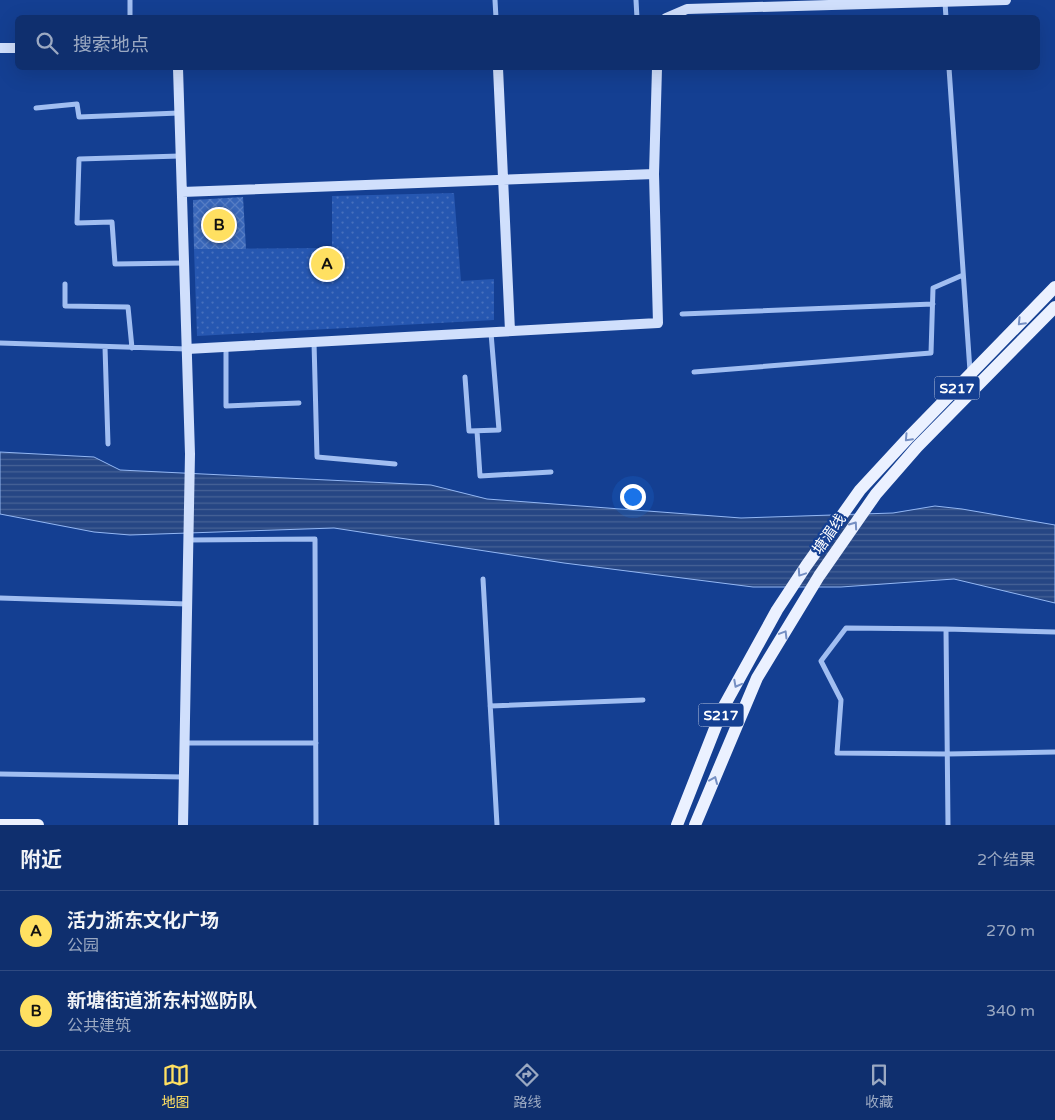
<!DOCTYPE html>
<html lang="zh">
<head>
<meta charset="utf-8">
<style>
	body { margin:0; font-family:"Varela Round","Noto Sans SC",sans-serif; background:#183773; color:#f1f3f6 }
	.you { position:absolute; left:632px; top:496px; width:18px; height:18px; margin:-12px; border:4px solid #fff; border-radius:50%; background:#1a73e8; box-shadow:0 0 0 8px #1a73e833 }
	.badge { display:grid; place-items:center; width:32px; height:32px; border-radius:50%; background:#ffe061; color:#111; font-size:16px; font-weight:700 }
	.pin { position:absolute; translate:-50% -50%; border:2px solid #fff; box-shadow:0 1px 5px #0006 }
	.list { margin:0; padding:0; list-style:none }
	h2 { display:flex; justify-content:space-between; align-items:center; height:65px; margin:0; padding:0 20px; font-size:21px }
	h2 small { font-size:16px; font-weight:400; color:#9ba9c2 }
	.list li { display:grid; grid-template-columns:32px 1fr auto; gap:15px; align-items:center; box-sizing:border-box; height:80px; padding:0 20px; border-top:1px solid #2f4a81 }
	.list b { display:block; font-size:19px; white-space:nowrap }
	.list p { margin:0; font-size:16px; white-space:nowrap; color:#9ba9c2 }
	.list em { font-size:16px; font-style:normal; color:#9ba9c2 }
	.icon { flex:none; width:28px; height:28px; fill:none; stroke:currentColor; stroke-width:2; stroke-linecap:round; stroke-linejoin:round }
	.map { position:relative; flex:none; width:1055px; height:825px; overflow:hidden }
	.search { position:absolute; background:#0f2f6e; box-shadow:0 5px 20px #0002; left:15px; right:15px; top:15px; height:55px; display:flex; align-items:center; gap:12px; box-sizing:border-box; padding:0 18px; border-radius:8px; color:#9ba9c2; font-size:19px }
	.sheet { height:225px; background:#0f2f6e }
	nav { display:flex; justify-content:space-around; align-items:center; box-sizing:border-box; height:70px; border-top:1px solid #2f4a81; background:#0f2f6e; font-size:14px; color:#9ba9c2 }
	nav a { display:grid; justify-items:center; gap:2px }
	nav .on { color:#ffe061 }
	.map>svg:first-child { display:block }
	.park { fill:url(#park-dots) }
	.water { fill:url(#water-rules); stroke:#93b7f4 }
	.building { fill:url(#building-cross-hatch) }
	.lines { fill:none; stroke-linecap:round; stroke-linejoin:round }
	.street { stroke:#a1bef1; stroke-width:5 }
	.secondary { stroke:#d0dffc; stroke-width:10 }
	.primary { stroke:#ebf1ff; stroke-width:12 }
	.oneway { stroke:#758fc3 }
	.labels { text-anchor:middle; stroke-width:4.5; stroke-linejoin:round; paint-order:stroke }
	.shield { fill:#143f92; stroke:#b8c5de; stroke-width:1 }
	.shield-label { font-size:14px; font-weight:bold; fill:#fff }
	.street-label { font-size:15px; fill:#fff; stroke:#143f92 }
</style>
</head>
<body>
<div class="map">
<svg width="1055" height="825" viewBox="0 0 1055 825">
	<defs>
		<pattern id="park-dots" width="8" height="8" patternUnits="userSpaceOnUse" patternTransform="scale(1.25)"><rect width="8" height="8" fill="#2657b1"/><path d="M2 2h.1M6 6h.1" fill="none" stroke="#4770bd" stroke-width="1.8" stroke-linecap="round"/></pattern>
		<pattern id="water-rules" width="6" height="5" patternUnits="userSpaceOnUse" patternTransform="scale(1.25)"><rect width="6" height="5" fill="#264684"/><path d="M0 2.5h6" fill="none" stroke="#476296"/></pattern>
		<pattern id="building-cross-hatch" width="8" height="8" patternUnits="userSpaceOnUse" patternTransform="scale(1.25)"><rect width="8" height="8" fill="#3866b9"/><path d="M0 0l8 8M0 8l8-8" fill="none" stroke="#567dc4"/></pattern>
	</defs>
	<rect width="100%" height="100%" fill="#143f92"/>
	<path class="park" d="M 454,193 L 461,281 L 494,279 L 494,320 L 197,336 L 194,249 L 332,248 L 332,196 Z"/>
	<path class="water" d="M 0,452 L 94,457 L 120,470 L 431,485 L 487,499 L 741,518 L 893,513 L 935,506 L 962,509 L 1055,525 L 1055,603 L 954,579 L 841,587 L 753,587 L 564,563 L 334,528 L 130,535 L 94,532 L 0,514 Z"/>
	<path class="building" d="M 243,197 L 246,249 L 194,249 L 193,200 Z"/>
	<g class="lines">
		<path class="street" d="M 130,0 L 130,18
			M 495,0 L 496,18
			M 636,0 L 637,18
			M 945,2 L 946,18
			M 949,68 L 970,371
			M 36,108 L 77,104 L 79,117 L 179,113
			M 180,156 L 79,159 L 77,223 L 112,222 L 115,264 L 184,263
			M 65,284 L 65,306 L 128,307 L 132,348
			M 682,314 L 933,304
			M 314,342 L 317,457 L 395,464
			M 0,343 L 187,349
			M 105,347 L 108,444
			M 226,347 L 226,406 L 299,403
			M 694,372 L 931,353 L 933,288 L 963,275
			M 465,377 L 469,431 L 499,430 L 491,333
			M 477,431 L 480,476 L 551,472
			M 188,540 L 315,539 L 316,825
			M 483,579 L 497,825
			M 0,598 L 187,604
			M 946,629 L 1055,632
			M 490,706 L 643,700
			M 185,743 L 316,743
			M 0,774 L 184,777
			M 948,825 L 946,629 L 846,628 L 821,661 L 841,700 L 837,753 L 947,754 L 1055,752"/>
		<path class="secondary" d="M 666,18 L 687,9 L 1006,0
			M 0,48 L 18,48
			M 178,68 L 190,454 L 183,825
			M 498,68 L 510,331
			M 654,174 L 657,68
			M 182,192 L 654,174 L 658,323 L 187,349"/>
		<path class="primary" d="M 0,825 L 38,825
			M 677,825 L 723,708 L 777,610 L 806,566 L 860,490 L 909,437 L 1055,287
			M 695,825 L 757,678 L 819,576 L 876,494 L 917,447 L 1055,307"/>
	</g>
	<defs><path id="oneway-chevron" d="M-2-3.5L2.5 0L-2 3.5" fill="none" stroke-width="1.6" stroke-linecap="round" stroke-linejoin="round" transform="scale(1.25)"/></defs>
	<g class="oneway">
		<use href="#oneway-chevron" transform="translate(1021 322) rotate(134)"/>
		<use href="#oneway-chevron" transform="translate(908 438) rotate(133)"/>
		<use href="#oneway-chevron" transform="translate(854 525) rotate(-55)"/>
		<use href="#oneway-chevron" transform="translate(801 573) rotate(124)"/>
		<use href="#oneway-chevron" transform="translate(784 634) rotate(-59)"/>
		<use href="#oneway-chevron" transform="translate(737 684) rotate(118)"/>
		<use href="#oneway-chevron" transform="translate(714 780) rotate(-67)"/>
	</g>
	<g class="labels">
		<g class="shield">
			<rect x="934.5" y="376.5" width="45" height="23" rx="4"/>
			<rect x="698.5" y="703.5" width="45" height="23" rx="4"/>
		</g>
		<g class="shield-label">
			<text x="957" y="393">S217</text>
			<text x="721" y="720">S217</text>
		</g>
		<g class="street-label">
			<text transform="translate(829 534) rotate(-55)" y="5">塘湄线</text>
		</g>
	</g>
</svg>
<div class="you"></div>
<div class="pin badge" style="left:327px;top:264px">A</div>
<div class="pin badge" style="left:219px;top:225px">B</div>
<div class="search"><svg class="icon" aria-label="search" viewBox="0 0 24 24"><circle cx="10" cy="10" r="6"/><path d="M15 15l6 6"/></svg>搜索地点</div>
</div>
<section class="sheet">
<h2>附近<small>2个结果</small></h2>
<ul class="list">
<li><span class="badge">A</span><div><b>活力浙东文化广场</b><p>公园</p></div><em>270 m</em></li>
<li><span class="badge">B</span><div><b>新塘街道浙东村巡防队</b><p>公共建筑</p></div><em>340 m</em></li>
</ul>
</section>
<nav>
<a class="on"><svg class="icon" aria-label="map" viewBox="0 0 24 24"><path d="M3 6l6-2 6 2 6-2v14l-6 2-6-2-6 2zM9 4v14M15 6v14"/></svg>地图</a>
<a><svg class="icon" aria-label="directions" viewBox="0 0 24 24"><path d="M12 3l9 9-9 9-9-9zM9 14v-3h6M13 9l2 2-2 2"/></svg>路线</a>
<a><svg class="icon" aria-label="saved" viewBox="0 0 24 24"><path d="M7 4h10v16l-5-4-5 4z"/></svg>收藏</a>
</nav>
</body>
</html>
